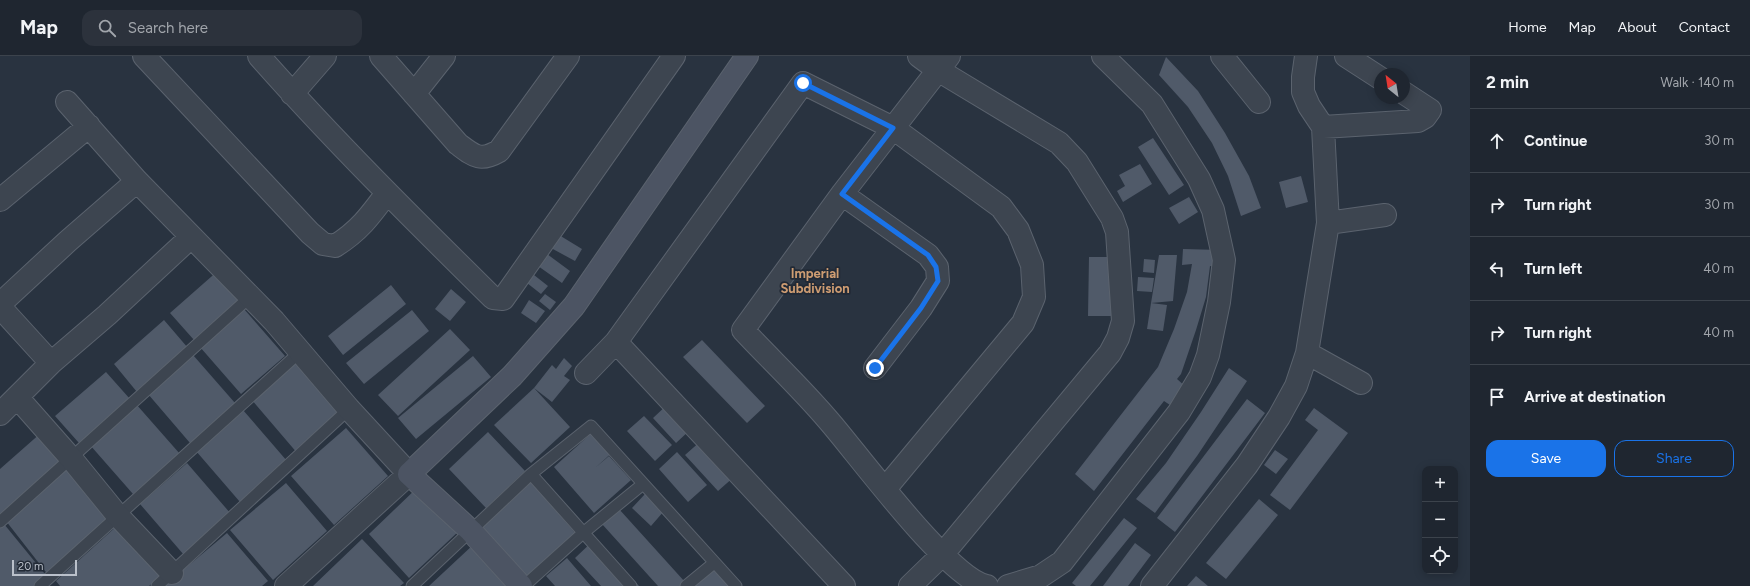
<!DOCTYPE html>
<html lang="en">
<head>
<meta charset="utf-8">
<style>
	body { margin:0; font-family:Figtree,sans-serif; background:#2c323c; color:#f1f3f6 }
	.controls { position:absolute; right:12px; bottom:12px; display:grid; overflow:hidden; border-radius:8px; box-shadow:0 2px 10px #0003 }
	.controls button { width:36px; height:36px; display:grid; place-items:center; padding:0; border:0; border-bottom:1px solid #3c434c; background:#1f2630; color:#f1f3f6; font:20px sans-serif }
	.compass { position:absolute; left:1374px; top:12px; width:36px; height:36px; border-radius:50%; background:#1f2630; box-shadow:0 2px 10px #0003; rotate:330deg }
	.scale { position:absolute; left:12px; bottom:10px; width:65px; box-sizing:border-box; padding-left:4px; border:2px solid #bac0ca; border-top:0; font-size:11px; line-height:14px; white-space:nowrap; color:#bac0ca; -webkit-text-stroke:3px #222a36; paint-order:stroke }
	.stop { position:absolute; width:12px; height:12px; margin:-9px; border:3px solid #1a73e8; border-radius:50%; background:#fff }
	.stop.end { background:#1a73e8; border-color:#fff; box-shadow:0 1px 4px #0008 }
	.list { margin:0; padding:0; list-style:none }
	h2 { display:flex; justify-content:space-between; align-items:center; height:52px; margin:0; padding:0 16px; font-size:17px }
	h2 small { font-size:13px; font-weight:400; color:#a1a5ab }
	.list li { display:grid; grid-template-columns:26px 1fr auto; gap:12px; align-items:center; box-sizing:border-box; height:64px; padding:0 16px; border-top:1px solid #3c434c }
	.list b { display:block; font-size:15px; white-space:nowrap }
	.list em { font-size:13px; font-style:normal; color:#a1a5ab }
	.actions { display:flex; gap:8px; padding:12px 16px }
	.actions a { flex:1; padding:9px 0; border:1px solid #1a73e8; border-radius:12px; text-align:center; font-size:14px; color:#1a73e8 }
	.actions .main { background:#1a73e8; color:#fff }
	.icon { flex:none; width:22px; height:22px; fill:none; stroke:currentColor; stroke-width:2; stroke-linecap:round; stroke-linejoin:round }
	.map { position:relative; flex:none; width:1470px; height:530px; overflow:hidden }
	header { display:flex; align-items:center; gap:24px; box-sizing:border-box; height:56px; padding:0 20px; background:#1f2630; border-bottom:1px solid #3c434c }
	header strong { font-size:19px }
	nav { display:flex; gap:22px; margin-inline-start:auto; font-size:14px }
	.search { width:280px; height:36px; background:#2c323c; display:flex; align-items:center; gap:10px; box-sizing:border-box; padding:0 14px; border-radius:12px; color:#a1a5ab; font-size:15px }
	main { display:flex }
	aside { flex:1; background:#1f2630 }
	.map>svg:first-child { display:block }
	.building { fill:#505a69 }
	.lines { fill:none; stroke-linecap:round; stroke-linejoin:round }
	.lane-casing { stroke:#5b636e; stroke-width:13 }
	.street-casing { stroke:#5b636e; stroke-width:24 }
	.secondary-casing { stroke:#5b636e; stroke-width:24 }
	.lane { stroke:#3d4550; stroke-width:11 }
	.street { stroke:#3d4550; stroke-width:22 }
	.secondary { stroke:#4c5463; stroke-width:22 }
	.route { stroke:#1a73e8; stroke-width:5 }
	.labels { text-anchor:middle; stroke-width:3.5; stroke-linejoin:round; paint-order:stroke }
	.neighbourhood-label { font-size:13px; font-weight:bold; fill:#cd9c72; stroke:#222a36 }
</style>
</head>
<body>
<header>
<strong>Map</strong>
<div class="search"><svg class="icon" aria-label="search" viewBox="0 0 24 24"><circle cx="10" cy="10" r="6"/><path d="M15 15l6 6"/></svg>Search here</div>
<nav><a>Home</a><a>Map</a><a>About</a><a>Contact</a></nav>
</header>
<main>
<div class="map">
<svg width="1470" height="530" viewBox="0 0 1470 530">
	<rect width="100%" height="100%" fill="#293340"/>
	<path class="building" d="M 1166,1 L 1198,35 L 1225,77 L 1249,120 L 1261,152 L 1241,160 L 1228,120 L 1212,87 L 1188,51 L 1159,19 Z
		M 1153,82 L 1184,129 L 1169,139 L 1138,91 Z
		M 1140,108 L 1152,128 L 1123,146 L 1117,135 L 1125,130 L 1119,119 Z
		M 1301,120 L 1308,146 L 1286,152 L 1279,126 Z
		M 1189,141 L 1198,156 L 1179,168 L 1169,152 Z
		M 559,179 L 582,193 L 575,205 L 551,192 Z
		M 1183,193 L 1220,194 L 1221,212 L 1210,210 L 1206,241 L 1196,274 L 1181,318 L 1177,323 L 1186,331 L 1173,351 L 1164,345 L 1094,435 L 1075,418 L 1158,311 L 1174,273 L 1187,236 L 1192,208 L 1182,209 Z
		M 547,198 L 570,215 L 562,227 L 538,210 Z
		M 1159,199 L 1177,199 L 1173,245 L 1151,247 Z
		M 1089,201 L 1113,201 L 1112,260 L 1088,260 Z
		M 1144,203 L 1155,204 L 1154,217 L 1143,216 Z
		M 220,213 L 244,240 L 194,284 L 170,257 Z
		M 534,219 L 548,230 L 541,238 L 527,227 Z
		M 1138,221 L 1154,222 L 1152,236 L 1137,235 Z
		M 391,229 L 406,248 L 343,299 L 328,280 Z
		M 451,233 L 466,246 L 450,265 L 435,253 Z
		M 545,238 L 556,246 L 550,254 L 539,245 Z
		M 529,244 L 545,255 L 536,267 L 521,257 Z
		M 1151,247 L 1167,249 L 1163,275 L 1147,273 Z
		M 244,253 L 285,300 L 241,338 L 200,291 Z
		M 412,254 L 429,275 L 364,328 L 346,307 Z
		M 164,264 L 188,292 L 137,336 L 114,308 Z
		M 450,273 L 470,294 L 398,360 L 378,339 Z
		M 702,284 L 765,350 L 747,367 L 683,301 Z
		M 193,299 L 235,347 L 190,387 L 148,338 Z
		M 301,299 L 348,354 L 298,398 L 251,343 Z
		M 473,300 L 491,321 L 416,383 L 398,362 Z
		M 564,302 L 572,310 L 564,320 L 570,324 L 552,346 L 534,332 L 570,371 L 531,407 L 494,369 L 534,332 L 552,309 L 556,313 Z
		M 1229,312 L 1247,325 L 1197,400 L 1155,457 L 1136,443 L 1166,407 L 1201,356 Z
		M 106,316 L 130,343 L 79,387 L 55,360 Z
		M 1247,343 L 1265,357 L 1175,476 L 1157,462 Z
		M 136,348 L 180,398 L 133,438 L 90,389 Z
		M 668,348 L 690,374 L 676,387 L 653,362 Z
		M 1314,352 L 1348,377 L 1290,454 L 1270,439 L 1318,374 L 1305,364 Z
		M 243,354 L 287,405 L 240,446 L 196,395 Z
		M 644,360 L 672,389 L 655,405 L 627,375 Z
		M 346,372 L 388,420 L 334,469 L 291,420 Z
		M 596,373 L 615,394 L 595,412 L 609,400 L 631,424 L 594,457 L 554,411 Z
		M 42,376 L 64,404 L 0,459 L 0,413 Z
		M 488,376 L 525,415 L 486,452 L 449,413 Z
		M 702,384 L 735,420 L 718,435 L 685,399 Z
		M 1275,394 L 1288,403 L 1276,418 L 1264,409 Z
		M 677,396 L 707,429 L 688,446 L 659,413 Z
		M 187,407 L 231,458 L 184,499 L 140,448 Z
		M 72,408 L 116,460 L 49,520 L 6,465 Z
		M 531,426 L 576,478 L 524,523 L 479,474 Z
		M 286,427 L 327,475 L 273,524 L 230,474 Z
		M 419,430 L 460,474 L 409,522 L 369,478 Z
		M 645,438 L 664,455 L 651,470 L 632,452 Z
		M 1259,443 L 1278,459 L 1226,523 L 1206,507 Z
		M 619,453 L 685,526 L 680,530 L 658,530 L 602,468 Z
		M 1124,462 L 1137,472 L 1090,530 L 1076,530 L 1072,527 Z
		M 4,468 L 49,523 L 40,530 L 0,530 L 0,472 Z
		M 119,468 L 165,517 L 149,530 L 60,530 L 56,525 Z
		M 227,477 L 268,525 L 262,530 L 164,530 Z
		M 362,483 L 404,527 L 400,530 L 313,530 Z
		M 595,483 L 639,530 L 601,530 L 575,502 Z
		M 1135,487 L 1151,499 L 1128,530 L 1103,530 Z
		M 474,488 L 514,530 L 429,530 Z
		M 567,502 L 591,530 L 555,530 L 546,520 Z
		M 713,511 L 730,530 L 693,530 Z
		M 1196,520 L 1208,530 L 1187,530 Z"/>
	<g class="lines">
		<defs>
			<path id="lane" d="M 531,418 L 631,530
				M 0,466 L 251,240
				M 40,530 L 300,296
				M 157,530 L 349,353
				M 412,530 L 531,418 L 591,370 L 736,530
				M 524,530 L 583,477 L 643,428
				M 686,530 L 714,507"/>
			<path id="street" d="M 144,0 L 310,177 L 323,188 L 335,190 C 359,175 370,160 387,137
				M 259,0 C 333,84 413,163 493,242 L 503,243 L 674,0
				M 381,0 L 458,88 C 474,100 480,106 499,95 L 568,0
				M 949,0 L 842,138 L 743,274 C 771,304 802,333 829,365 C 857,397 950,524 987,530
				M 1222,0 L 1259,46
				M 1346,0 L 1380,22
				M 292,38 L 325,0
				M 414,38 L 444,0
				M 67,46 L 137,125 L 274,265 L 349,353 L 409,418 L 286,530
				M 1323,71 L 1418,65 L 1425,61 L 1430,54 L 1404,37
				M 842,138 L 928,199 L 937,211 L 938,225 L 921,252 L 875,312
				M 0,144 L 89,70
				M 1328,167 L 1385,159
				M 0,248 L 68,185 L 137,125
				M 0,251 L 51,307
				M 616,286 L 844,530
				M 1307,297 L 1361,327
				M 586,317 L 616,286 L 803,27 L 893,72 L 1001,151 L 1018,174 L 1032,209 L 1034,241 L 1023,267 L 885,433
				M 17,341 L 70,401 L 118,460 L 172,517
				M 0,358 L 51,307 L 107,259 L 191,181
				M 910,530 L 942,499 L 1110,297 L 1118,282 L 1123,265 L 1117,176 L 1112,162 L 1077,106 L 1059,87 L 938,14 L 919,0
				M 1008,530 L 1041,520 L 1062,506 L 1179,356 L 1200,321 L 1208,299 L 1219,246 L 1224,204 L 1213,154 L 1199,123 L 1152,48 L 1103,0
				M 1152,530 L 1247,409 L 1279,361 L 1296,330 L 1307,297 L 1328,167 L 1323,71 L 1309,50 L 1303,36 L 1303,21 L 1306,0"/>
			<path id="secondary" d="M 521,530 L 471,475 L 409,418 L 512,320 L 574,250 L 747,0"/>
		</defs>
		<use href="#lane" class="lane-casing"/>
		<use href="#street" class="street-casing"/>
		<use href="#secondary" class="secondary-casing"/>
		<use href="#lane" class="lane"/>
		<use href="#street" class="street"/>
		<use href="#secondary" class="secondary"/>
	</g>
	<g class="lines">
		<path class="route" d="M 803,27 L 893,72 L 842,138 L 928,199 L 936,211 L 938,225 L 921,252 L 875,312"/>
	</g>
	<g class="labels">
		<g class="neighbourhood-label">
			<text x="815" y="222">Imperial<tspan x="815" dy="15">Subdivision</tspan></text>
		</g>
	</g>
</svg>
<div class="controls">
<button>+</button>
<button>−</button>
<button><svg class="icon" aria-label="locate" viewBox="0 0 24 24"><circle cx="12" cy="12" r="6"/><path d="M12 2v4M12 18v4M2 12h4M18 12h4"/></svg></button>
</div>
<svg class="compass" viewBox="-18 -18 36 36"><path d="M0-13l5 13h-10z" fill="#e53935"/><path d="M0 13l5-13h-10z" fill="#a1a5ab"/></svg>
<div class="scale">20 m</div>
<div class="stop" style="left:803px;top:27px"></div>
<div class="stop end" style="left:875px;top:312px"></div>
</div>
<aside>
<h2>2 min<small>Walk · 140 m</small></h2>
<ul class="list">
<li><svg class="icon" aria-label="ahead" viewBox="0 0 24 24"><path d="M12 20V5M6 11l6-6 6 6"/></svg><div><b>Continue</b></div><em>30 m</em></li>
<li><svg class="icon" aria-label="right" viewBox="0 0 24 24"><path d="M7 20v-9h11M14 6l5 5-5 5"/></svg><div><b>Turn right</b></div><em>30 m</em></li>
<li><svg class="icon" aria-label="left" viewBox="0 0 24 24"><path d="M17 20v-9H6M10 6l-5 5 5 5"/></svg><div><b>Turn left</b></div><em>40 m</em></li>
<li><svg class="icon" aria-label="right" viewBox="0 0 24 24"><path d="M7 20v-9h11M14 6l5 5-5 5"/></svg><div><b>Turn right</b></div><em>40 m</em></li>
<li><svg class="icon" aria-label="arrive" viewBox="0 0 24 24"><path d="M6 21V4h12l-3 4 3 4H6"/></svg><div><b>Arrive at destination</b></div></li>
</ul>
<div class="actions"><a class="main">Save</a><a>Share</a></div>
</aside>
</main>
</body>
</html>
